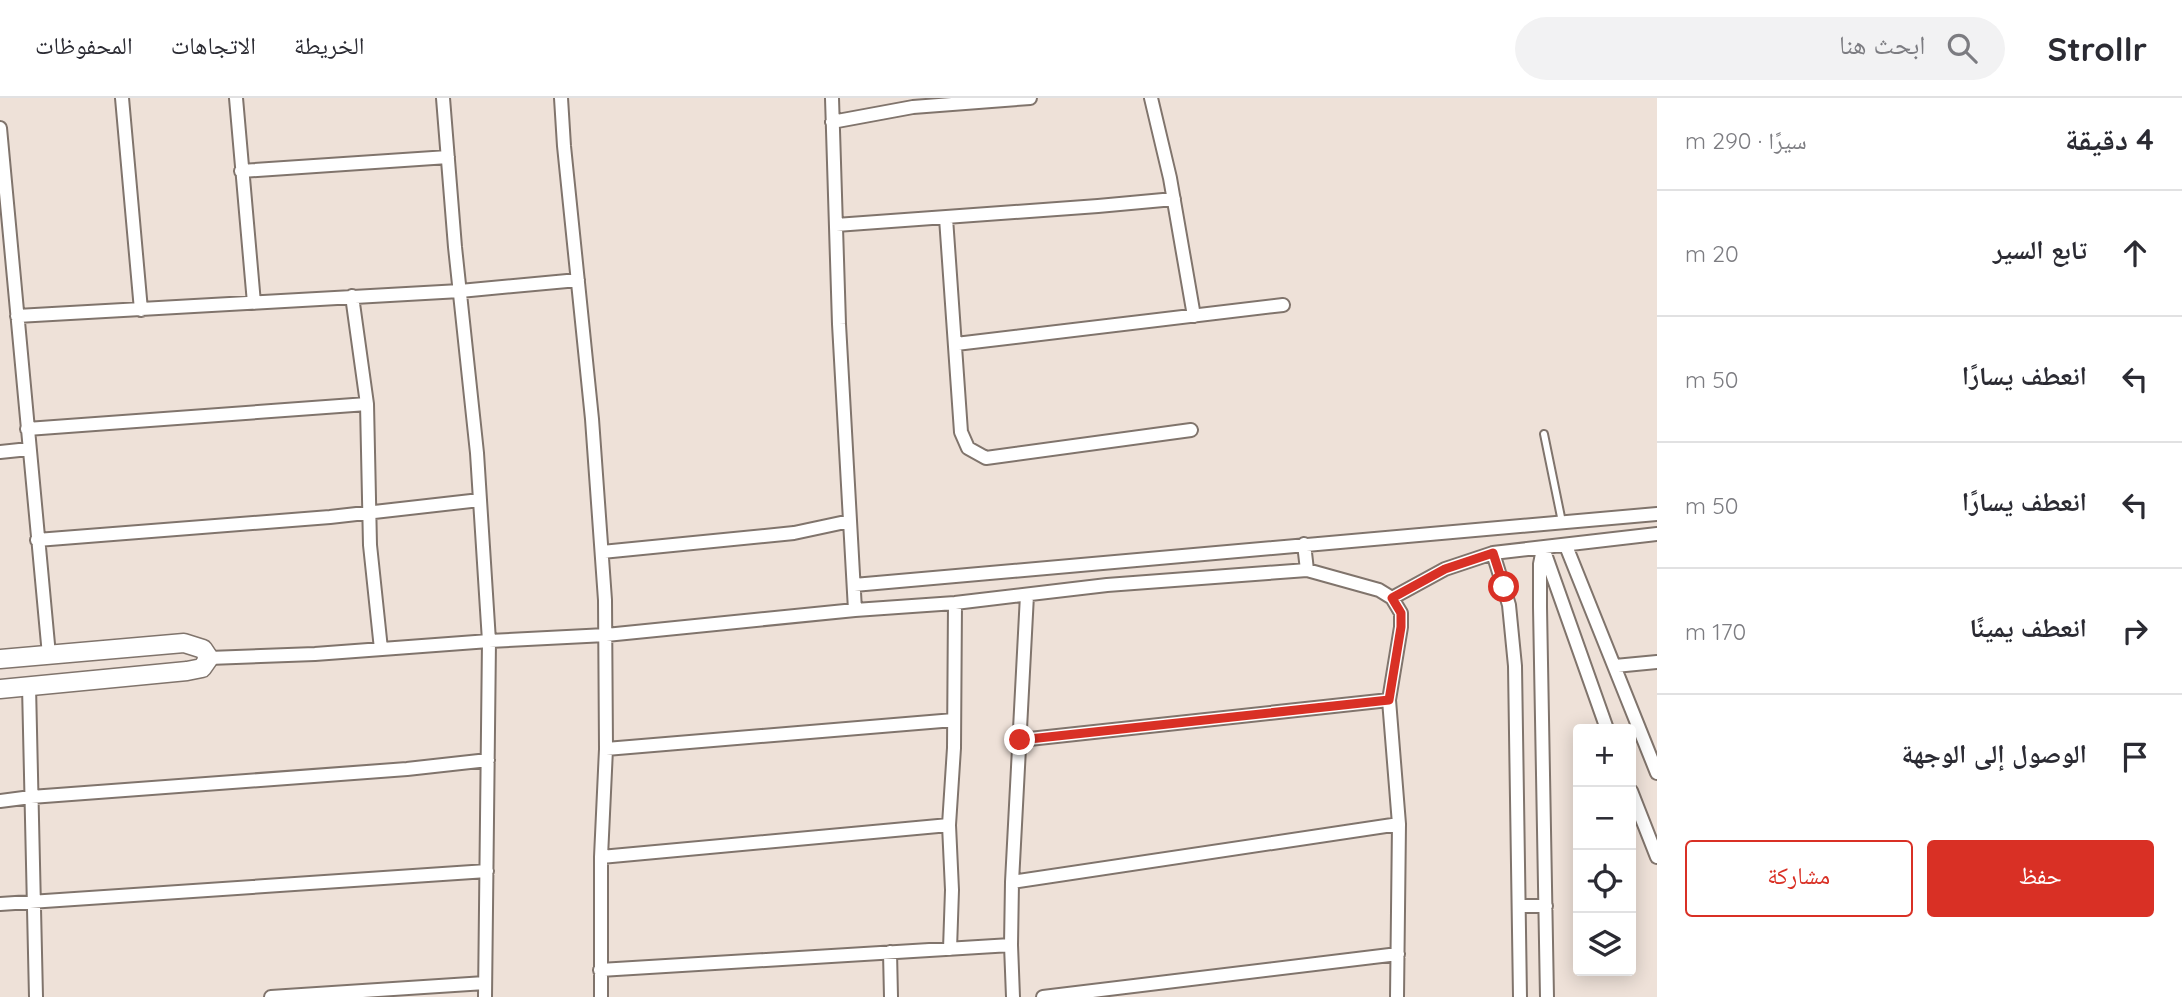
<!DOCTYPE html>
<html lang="ar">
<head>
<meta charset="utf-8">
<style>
	body { margin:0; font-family:Quicksand,"Noto Naskh Arabic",sans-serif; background:#f2f2f3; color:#2b2b33; direction:rtl }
	.controls { position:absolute; right:21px; bottom:21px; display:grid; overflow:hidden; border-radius:7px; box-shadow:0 4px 18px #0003 }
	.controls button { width:63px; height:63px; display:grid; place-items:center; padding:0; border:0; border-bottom:2px solid #e1e1e2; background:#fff; color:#2b2b33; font:35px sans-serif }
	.stop { position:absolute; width:21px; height:21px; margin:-16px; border:5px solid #d93025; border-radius:50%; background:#fff }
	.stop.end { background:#d93025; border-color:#fff; box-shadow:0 2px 7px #0008 }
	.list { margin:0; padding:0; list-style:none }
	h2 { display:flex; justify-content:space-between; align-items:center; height:91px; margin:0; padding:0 28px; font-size:30px }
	h2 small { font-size:23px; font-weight:400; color:#7c7c81 }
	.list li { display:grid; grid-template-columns:46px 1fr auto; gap:21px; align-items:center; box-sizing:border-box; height:126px; padding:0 28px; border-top:2px solid #e1e1e2 }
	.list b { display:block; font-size:26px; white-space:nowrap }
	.list em { font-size:23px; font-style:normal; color:#7c7c81 }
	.actions { display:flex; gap:14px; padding:21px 28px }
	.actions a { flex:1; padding:16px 0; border:2px solid #d93025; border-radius:7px; text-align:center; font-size:24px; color:#d93025 }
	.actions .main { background:#d93025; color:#fff }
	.icon { flex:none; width:38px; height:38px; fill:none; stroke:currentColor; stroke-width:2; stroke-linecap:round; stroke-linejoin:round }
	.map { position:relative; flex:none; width:1657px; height:899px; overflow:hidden; direction:ltr }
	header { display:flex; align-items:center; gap:42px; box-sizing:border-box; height:98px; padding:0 35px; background:#fff; border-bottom:2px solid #e1e1e2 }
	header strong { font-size:33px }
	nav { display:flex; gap:38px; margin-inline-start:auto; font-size:24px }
	.search { width:490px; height:63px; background:#f2f2f3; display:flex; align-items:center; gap:18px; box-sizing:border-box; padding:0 24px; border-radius:38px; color:#7c7c81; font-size:26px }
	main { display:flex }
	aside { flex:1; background:#fff }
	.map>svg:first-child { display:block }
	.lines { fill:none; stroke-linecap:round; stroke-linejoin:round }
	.lane-casing { stroke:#80746c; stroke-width:10 }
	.street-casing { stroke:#80746c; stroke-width:16 }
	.secondary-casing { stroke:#80746c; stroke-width:21 }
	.lane { stroke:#fff; stroke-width:6 }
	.street { stroke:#fff; stroke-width:12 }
	.secondary { stroke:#fff; stroke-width:18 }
	.route { stroke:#d93025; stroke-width:9 }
</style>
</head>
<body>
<header>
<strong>Strollr</strong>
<div class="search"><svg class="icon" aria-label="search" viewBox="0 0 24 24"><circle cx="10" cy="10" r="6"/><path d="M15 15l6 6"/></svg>ابحث هنا</div>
<nav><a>الخريطة</a><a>الاتجاهات</a><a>المحفوظات</a></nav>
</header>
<main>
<aside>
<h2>4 دقيقة<small>سيرًا · 290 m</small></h2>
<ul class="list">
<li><svg class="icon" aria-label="ahead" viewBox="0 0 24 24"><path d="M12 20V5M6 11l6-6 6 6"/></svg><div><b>تابع السير</b></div><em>20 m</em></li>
<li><svg class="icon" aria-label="left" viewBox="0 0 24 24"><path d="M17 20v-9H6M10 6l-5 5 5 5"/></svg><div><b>انعطف يسارًا</b></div><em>50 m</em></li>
<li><svg class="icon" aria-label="left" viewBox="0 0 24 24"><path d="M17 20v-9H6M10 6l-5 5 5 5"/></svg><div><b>انعطف يسارًا</b></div><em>50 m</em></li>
<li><svg class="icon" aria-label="right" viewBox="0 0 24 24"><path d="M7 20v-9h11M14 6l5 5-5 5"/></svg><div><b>انعطف يمينًا</b></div><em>170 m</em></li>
<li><svg class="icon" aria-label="arrive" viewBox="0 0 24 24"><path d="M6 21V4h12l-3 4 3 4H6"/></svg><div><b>الوصول إلى الوجهة</b></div></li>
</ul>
<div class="actions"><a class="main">حفظ</a><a>مشاركة</a></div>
</aside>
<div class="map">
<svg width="1657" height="899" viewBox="0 0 1657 899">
	<rect width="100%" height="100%" fill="#eee1d8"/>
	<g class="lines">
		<defs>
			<path id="lane" d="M 1544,336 L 1562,424"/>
			<path id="street" d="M 122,0 L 141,212
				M 236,0 L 254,205
				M 443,0 L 455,149 L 477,355 L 489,543 L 485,899
				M 561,0 L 564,48 L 592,321 L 605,502 L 606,651 L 601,759 L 601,899
				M 832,0 L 839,226 L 855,512
				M 1151,0 L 1170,80 L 1194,218
				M 832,24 L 913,9 L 1030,0
				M 0,30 L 49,557
				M 241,73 L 448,59
				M 946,120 L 961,334 L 968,350 L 986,360 L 1191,332
				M 836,127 L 1098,108 L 1174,101
				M 352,198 L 367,306 L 370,447 L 381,551
				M 17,218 L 460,193 L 578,182
				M 956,246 L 1283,207
				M 27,331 L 367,306
				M 0,354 L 29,351
				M 37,442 L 330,419 L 480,402
				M 1304,446 L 1307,472
				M 1566,448 L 1657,675
				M 1543,451 L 1540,466 L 1540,509 L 1547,899
				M 1544,453 L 1607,631
				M 602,454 L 794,435 L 850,423
				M 1493,455 L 1509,507 L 1515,568 L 1520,899
				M 854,487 L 1657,416
				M 1392,500 L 1445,471 L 1493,455 L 1657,436
				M 209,560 L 315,556 L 489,543 L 606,537 L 855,512 L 955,505 L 1107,487 L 1307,472 L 1379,492 L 1392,500 L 1401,515 L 1401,529 L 1389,602 L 1399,726 L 1397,899
				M 1615,568 L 1657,564
				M 29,588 L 36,899
				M 1020,642 L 1389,602
				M 606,651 L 954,622
				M 1631,693 L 1657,759
				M 0,703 L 31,699 L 407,671 L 488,662
				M 601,759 L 949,727
				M 1012,784 L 1399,726
				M 0,806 L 487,773
				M 1519,808 L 1546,808
				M 1011,847 L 1013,899
				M 950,851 L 952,792 L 949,727 L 954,650 L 955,505
				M 890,854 L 891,899
				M 600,872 L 1011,847 L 1012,784 L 1027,497
				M 271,899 L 485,885
				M 1043,899 L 1398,856"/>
			<path id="secondary" d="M 0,561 L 184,545 L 203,551 L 209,560 L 202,570 L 187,573 L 0,591"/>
		</defs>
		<use href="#lane" class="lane-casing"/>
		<use href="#street" class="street-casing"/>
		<use href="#secondary" class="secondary-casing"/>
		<use href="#lane" class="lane"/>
		<use href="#street" class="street"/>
		<use href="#secondary" class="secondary"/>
	</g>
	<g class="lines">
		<path class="route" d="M 1020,642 L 1389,602 L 1401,529 L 1401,515 L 1392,500 L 1445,471 L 1493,455 L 1504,489"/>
	</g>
</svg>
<div class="controls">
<button>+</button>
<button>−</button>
<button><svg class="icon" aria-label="locate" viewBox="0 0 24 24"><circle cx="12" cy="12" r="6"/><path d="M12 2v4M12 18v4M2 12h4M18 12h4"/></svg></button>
<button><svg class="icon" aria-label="layers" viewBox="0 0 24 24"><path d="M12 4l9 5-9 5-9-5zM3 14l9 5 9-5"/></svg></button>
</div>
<div class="stop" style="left:1504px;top:489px"></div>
<div class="stop end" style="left:1020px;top:642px"></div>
</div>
</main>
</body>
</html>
